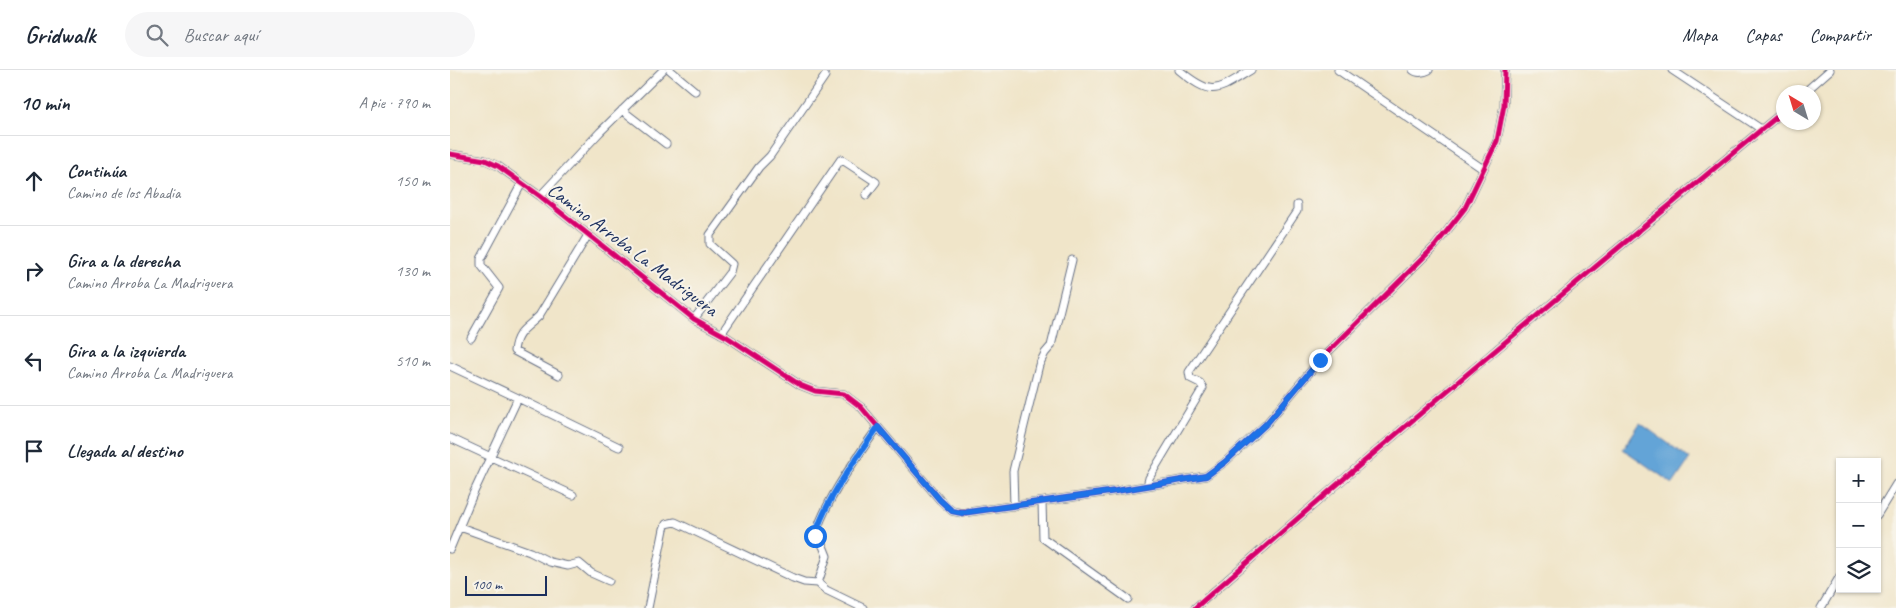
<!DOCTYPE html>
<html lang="es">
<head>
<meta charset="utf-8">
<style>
	body { margin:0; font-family:Caveat,sans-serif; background:#f6f6f7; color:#1f2937 }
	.controls { position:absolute; right:15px; bottom:15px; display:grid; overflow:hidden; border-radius:0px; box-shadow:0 1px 4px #0004 }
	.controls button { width:45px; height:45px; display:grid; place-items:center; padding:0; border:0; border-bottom:1px solid #e0e1e3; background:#fff; color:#1f2937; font:25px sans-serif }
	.compass { position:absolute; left:1326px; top:15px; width:45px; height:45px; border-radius:50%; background:#fff; box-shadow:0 1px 4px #0004; rotate:322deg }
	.scale { position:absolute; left:15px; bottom:12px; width:82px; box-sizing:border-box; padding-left:5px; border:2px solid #1b2f5e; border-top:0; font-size:14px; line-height:18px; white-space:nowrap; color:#1b2f5e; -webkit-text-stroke:4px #f7f3e8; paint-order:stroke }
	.stop { position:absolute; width:15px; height:15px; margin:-11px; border:4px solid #1a73e8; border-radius:50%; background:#fff }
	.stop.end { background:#1a73e8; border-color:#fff; box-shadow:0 1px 5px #0008 }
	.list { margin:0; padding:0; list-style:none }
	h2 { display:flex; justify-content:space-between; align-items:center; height:65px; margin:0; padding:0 20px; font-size:21px }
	h2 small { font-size:16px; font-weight:400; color:#747a83 }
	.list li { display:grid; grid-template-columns:32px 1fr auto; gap:15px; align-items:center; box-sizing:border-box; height:90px; padding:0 20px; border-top:1px solid #e0e1e3 }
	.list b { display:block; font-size:19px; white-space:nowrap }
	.list p { margin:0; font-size:16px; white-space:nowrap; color:#747a83 }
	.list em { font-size:16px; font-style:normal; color:#747a83 }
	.icon { flex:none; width:28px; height:28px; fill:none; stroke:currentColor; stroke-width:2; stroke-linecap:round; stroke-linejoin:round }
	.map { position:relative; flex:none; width:1446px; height:538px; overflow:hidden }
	header { display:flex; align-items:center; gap:30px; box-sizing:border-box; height:70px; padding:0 25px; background:#fff; border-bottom:1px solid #e0e1e3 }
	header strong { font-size:24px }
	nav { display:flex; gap:28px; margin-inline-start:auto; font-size:18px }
	.search { width:350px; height:45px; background:#f6f6f7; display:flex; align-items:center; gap:12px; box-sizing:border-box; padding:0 18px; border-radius:28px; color:#747a83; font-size:19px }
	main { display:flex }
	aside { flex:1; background:#fff }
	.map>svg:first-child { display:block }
	.water { fill:#64a4d7; stroke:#406a9a }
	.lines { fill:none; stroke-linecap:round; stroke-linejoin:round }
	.minor-casing { stroke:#666f83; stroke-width:9 }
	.minor { stroke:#fff; stroke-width:7 }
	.cycleway-casing { stroke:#f7f3e8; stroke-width:8 }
	.cycleway { stroke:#d6006c; stroke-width:5 }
	.route { stroke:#1a73e8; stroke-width:6 }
	.labels { text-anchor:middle; stroke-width:4; stroke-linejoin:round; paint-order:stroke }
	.street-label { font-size:20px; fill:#1b2f5e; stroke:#f7f3e8 }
</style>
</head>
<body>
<header>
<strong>Gridwalk</strong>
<div class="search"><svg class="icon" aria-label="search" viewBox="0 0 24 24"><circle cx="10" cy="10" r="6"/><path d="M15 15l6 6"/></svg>Buscar aquí</div>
<nav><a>Mapa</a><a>Capas</a><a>Compartir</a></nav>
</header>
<main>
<aside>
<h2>10 min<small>A pie · 790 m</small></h2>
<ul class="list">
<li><svg class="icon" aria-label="ahead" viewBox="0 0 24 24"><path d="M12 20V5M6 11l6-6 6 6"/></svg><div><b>Continúa</b><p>Camino de los Abadia</p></div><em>150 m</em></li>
<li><svg class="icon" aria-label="right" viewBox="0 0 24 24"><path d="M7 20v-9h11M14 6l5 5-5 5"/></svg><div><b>Gira a la derecha</b><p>Camino Arroba La Madriguera</p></div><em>130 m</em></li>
<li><svg class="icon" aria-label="left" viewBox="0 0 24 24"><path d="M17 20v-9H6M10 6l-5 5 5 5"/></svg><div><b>Gira a la izquierda</b><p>Camino Arroba La Madriguera</p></div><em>510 m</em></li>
<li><svg class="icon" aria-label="arrive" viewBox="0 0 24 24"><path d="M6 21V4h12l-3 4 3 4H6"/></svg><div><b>Llegada al destino</b></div></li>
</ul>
</aside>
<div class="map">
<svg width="1446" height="538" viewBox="0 0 1446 538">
	<rect width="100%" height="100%" fill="#f7f3e8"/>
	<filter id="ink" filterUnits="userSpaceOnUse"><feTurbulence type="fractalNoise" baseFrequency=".02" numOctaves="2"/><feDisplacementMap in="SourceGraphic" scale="10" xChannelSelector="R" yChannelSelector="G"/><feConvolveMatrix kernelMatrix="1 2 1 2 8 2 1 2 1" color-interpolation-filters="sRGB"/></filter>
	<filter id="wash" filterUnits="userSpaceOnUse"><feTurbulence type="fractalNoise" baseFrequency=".0096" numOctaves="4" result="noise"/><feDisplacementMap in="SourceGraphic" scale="20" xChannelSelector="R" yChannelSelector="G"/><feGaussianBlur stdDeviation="1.12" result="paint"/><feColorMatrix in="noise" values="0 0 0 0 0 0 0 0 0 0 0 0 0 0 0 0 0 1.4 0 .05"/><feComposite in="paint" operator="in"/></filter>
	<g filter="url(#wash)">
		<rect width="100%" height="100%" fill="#f0e5c9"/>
		<path class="water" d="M 1190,353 L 1240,389 L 1223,414 L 1173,379 Z"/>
	</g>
	<g filter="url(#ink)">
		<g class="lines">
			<defs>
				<path id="minor" d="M 220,0 L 245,21
					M 729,0 C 763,28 766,21 801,0
					M 888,0 L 1033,99
					M 963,0 C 968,4 973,3 979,0
					M 1222,0 L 1311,59
					M 1355,22 L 1380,0
					M 172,40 L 216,74
					M 0,84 L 35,90 L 48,96 L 90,126 L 244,249 L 277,267 L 350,315 L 365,321 L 394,324 L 411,337 L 490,430 L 502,441 L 512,443 L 666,421 L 756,406 L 775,392 L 817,353 L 870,290 L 985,176 L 1015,138 L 1047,71 L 1054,35 L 1055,0
					M 90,126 L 150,62 L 213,0
					M 244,249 L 280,202 L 282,194 L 260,174 L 260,165 L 309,97 L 320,86 L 375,6
					M 271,264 L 391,89 L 426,112 L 416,125
					M 21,268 L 49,218 L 31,195 L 31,189 L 72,113
					M 0,296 L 68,328
					M 109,305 L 64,281 C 66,261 77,258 89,246 L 138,165
					M 0,368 L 123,425
					M 697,416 L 699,408 L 753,318 L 750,313 L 740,308 L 739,302 L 847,141 L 847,135
					M 592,432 L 593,468 L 678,529
					M 564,436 L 563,401 L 589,295 L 595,283 L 601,276 L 622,190
					M 1427,445 L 1446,414
					M 10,457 L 80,482 L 100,492 L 118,496 L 129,493 L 141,503 L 159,511
					M 0,479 L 23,424 L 68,328 L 169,377
					M 368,513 L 377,486 L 373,476 L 365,466 C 376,429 406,389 428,357
					M 198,538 L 214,459 L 216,454 L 225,452 L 343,508 L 354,512 L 368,513 L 376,520 L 413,538
					M 745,538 C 938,368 1136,204 1334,41
					M 1371,538 L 1390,506"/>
			</defs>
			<use href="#minor" class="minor-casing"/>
			<use href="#minor" class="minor"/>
			<defs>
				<path id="cycleway" d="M 0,84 L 35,90 L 48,96 L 90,126 L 244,249 L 277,267 L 350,315 L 365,321 L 394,324 L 411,337 L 490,430 L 502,441 L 512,443 L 666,421 L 756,406 L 775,392 L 817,353 L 870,290 L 985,176 L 1015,138 L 1047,71 L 1054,35 L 1055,0
					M 745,538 C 938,368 1136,204 1334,41"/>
			</defs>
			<use href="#cycleway" class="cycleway-casing"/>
			<use href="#cycleway" class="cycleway"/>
		</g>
	</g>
	<g class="lines" filter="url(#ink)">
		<path class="route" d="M 365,466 C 376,429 406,389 428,357 L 490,430 L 502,441 L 512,443 L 666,421 L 756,406 L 775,392 L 817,353 L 870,290"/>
	</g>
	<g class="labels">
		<g class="street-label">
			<text transform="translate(183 179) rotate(37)" y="7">Camino Arroba La Madriguera</text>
		</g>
	</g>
</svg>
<div class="controls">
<button>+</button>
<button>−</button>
<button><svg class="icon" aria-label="layers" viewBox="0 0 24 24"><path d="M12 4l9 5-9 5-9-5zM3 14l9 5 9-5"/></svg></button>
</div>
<svg class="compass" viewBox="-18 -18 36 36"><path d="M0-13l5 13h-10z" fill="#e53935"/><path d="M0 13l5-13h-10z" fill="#747a83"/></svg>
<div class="scale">100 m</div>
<div class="stop" style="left:365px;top:466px"></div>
<div class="stop end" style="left:870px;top:290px"></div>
</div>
</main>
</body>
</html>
